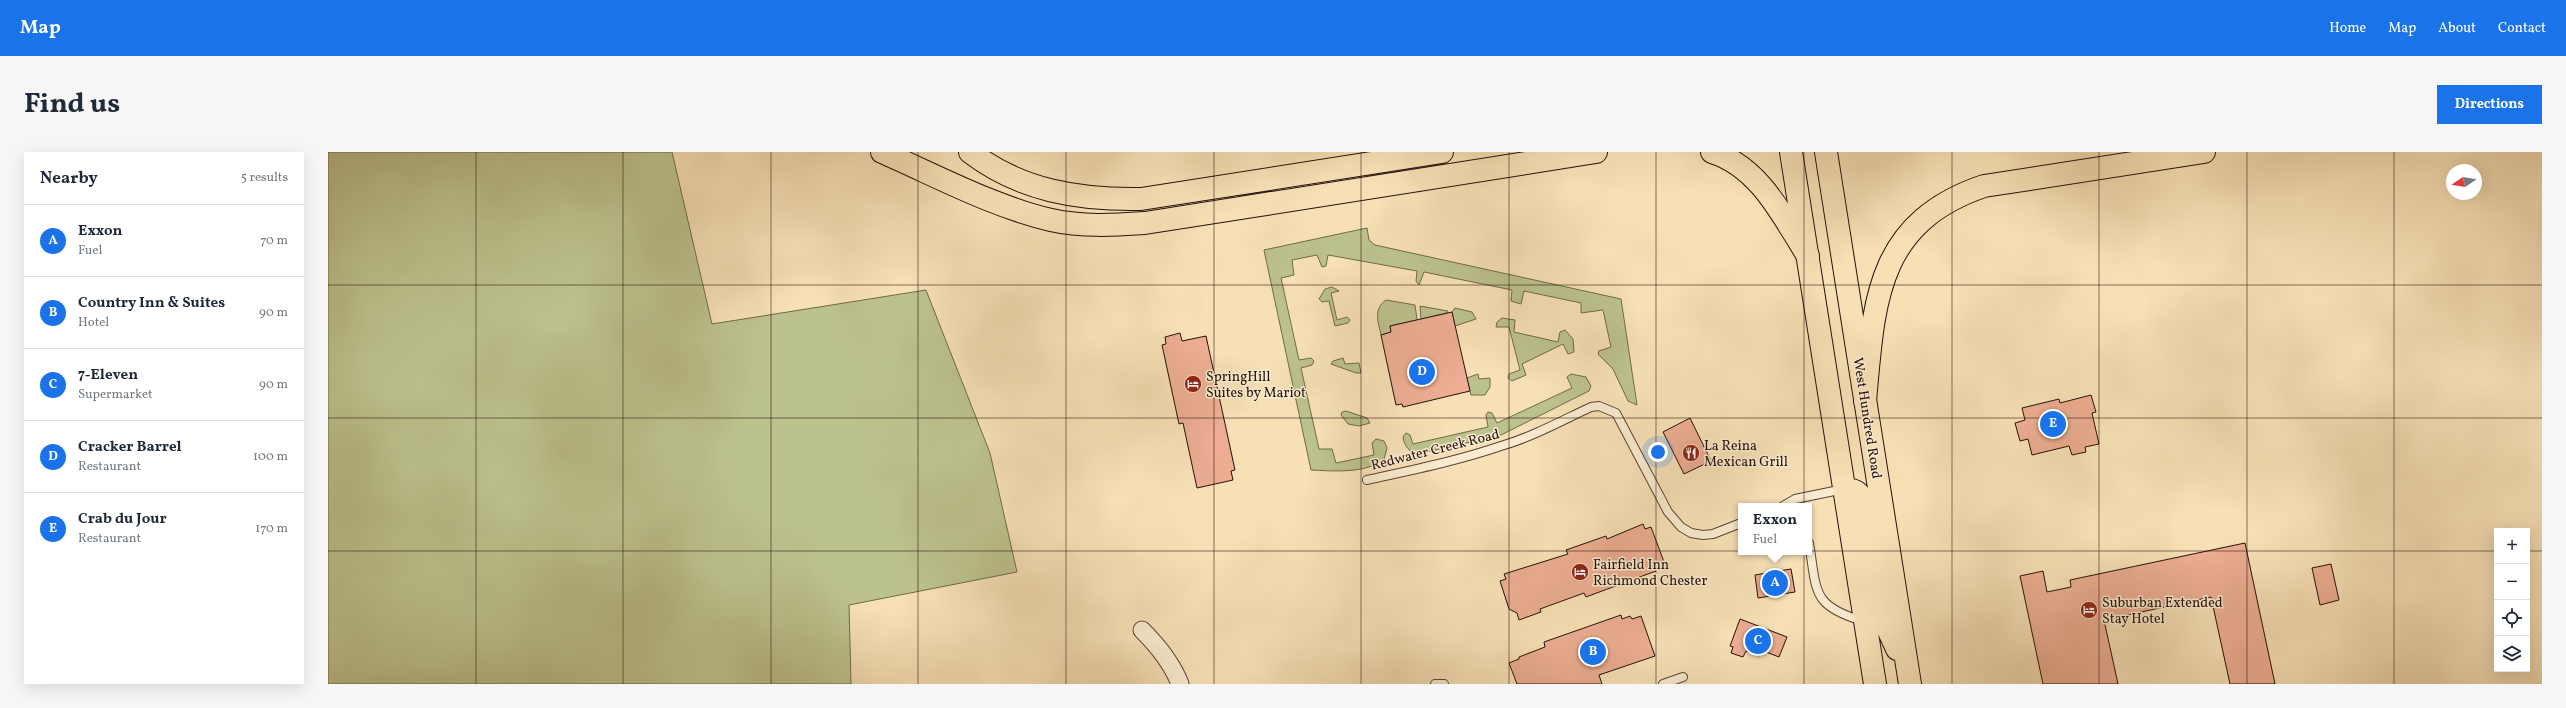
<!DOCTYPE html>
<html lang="en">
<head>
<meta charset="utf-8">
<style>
	body { margin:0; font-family:Vollkorn,serif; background:#f6f6f7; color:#1f2937 }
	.controls { position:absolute; right:12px; bottom:12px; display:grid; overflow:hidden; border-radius:0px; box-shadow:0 4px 16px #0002 }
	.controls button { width:36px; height:36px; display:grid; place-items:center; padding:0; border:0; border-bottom:1px solid #e0e1e3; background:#fff; color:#1f2937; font:20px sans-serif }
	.compass { position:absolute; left:2118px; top:12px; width:36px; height:36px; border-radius:50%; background:#fff; box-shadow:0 4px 16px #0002; rotate:258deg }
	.you { position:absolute; left:1330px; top:300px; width:14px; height:14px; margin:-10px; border:3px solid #fff; border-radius:50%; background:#1a73e8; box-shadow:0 0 0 6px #1a73e833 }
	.badge { display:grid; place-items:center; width:26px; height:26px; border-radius:50%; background:#1a73e8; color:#fff; font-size:13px; font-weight:700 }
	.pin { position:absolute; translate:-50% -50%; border:2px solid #fff; box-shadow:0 1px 4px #0006 }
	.popup { position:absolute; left:1410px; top:351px; width:74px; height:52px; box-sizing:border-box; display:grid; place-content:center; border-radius:0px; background:#fff; filter:drop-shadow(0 1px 3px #0005); font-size:13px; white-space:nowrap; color:#747a83 }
	.popup b { font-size:15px; color:#1f2937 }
	.popup::after { content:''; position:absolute; left:50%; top:100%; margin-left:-8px; border:8px solid transparent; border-top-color:#fff }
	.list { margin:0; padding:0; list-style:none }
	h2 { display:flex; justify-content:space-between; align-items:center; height:52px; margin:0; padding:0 16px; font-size:17px }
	h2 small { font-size:13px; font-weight:400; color:#747a83 }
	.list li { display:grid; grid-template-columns:26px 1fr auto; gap:12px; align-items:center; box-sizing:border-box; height:72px; padding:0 16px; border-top:1px solid #e0e1e3 }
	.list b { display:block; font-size:15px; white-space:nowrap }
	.list p { margin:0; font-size:13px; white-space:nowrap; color:#747a83 }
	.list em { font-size:13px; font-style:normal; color:#747a83 }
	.icon { flex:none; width:22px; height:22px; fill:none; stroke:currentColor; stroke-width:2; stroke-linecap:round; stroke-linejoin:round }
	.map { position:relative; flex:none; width:2214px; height:532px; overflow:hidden; border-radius:0px }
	header { display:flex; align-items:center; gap:24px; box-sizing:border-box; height:56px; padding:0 20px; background:#1a73e8; color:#fff }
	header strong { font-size:19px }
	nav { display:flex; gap:22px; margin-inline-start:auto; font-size:14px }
	.intro { display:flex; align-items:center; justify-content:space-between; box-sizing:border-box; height:96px; padding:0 24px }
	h1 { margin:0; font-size:28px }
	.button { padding:10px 18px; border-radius:0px; background:#1a73e8; color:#fff; font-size:14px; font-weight:700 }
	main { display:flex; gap:24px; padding:0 24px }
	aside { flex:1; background:#fff; border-radius:0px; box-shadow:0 4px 16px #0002 }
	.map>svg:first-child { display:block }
	.green { fill:#bcc28e; stroke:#71694b }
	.building { fill:#ecad92; stroke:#261008 }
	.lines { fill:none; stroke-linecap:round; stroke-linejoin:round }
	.lane-casing { stroke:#5a4434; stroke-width:10 }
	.street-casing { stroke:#5a4434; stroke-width:19 }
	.primary-casing { stroke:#261008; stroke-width:24 }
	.highway-casing { stroke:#261008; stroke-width:24 }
	.lane { stroke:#faebd0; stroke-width:8 }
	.street { stroke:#faebd0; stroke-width:17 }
	.primary { stroke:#f7e0b6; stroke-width:22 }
	.highway { stroke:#f7e0b6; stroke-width:22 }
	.grid { fill:none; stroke:#261008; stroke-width:1; stroke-opacity:0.55 }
	.labels { text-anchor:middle; stroke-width:3; stroke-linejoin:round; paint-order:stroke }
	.poi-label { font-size:14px; fill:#261008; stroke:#faebd0; text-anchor:start }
	.street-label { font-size:14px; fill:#261008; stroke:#faebd0 }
</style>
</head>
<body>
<header>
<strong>Map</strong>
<nav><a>Home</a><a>Map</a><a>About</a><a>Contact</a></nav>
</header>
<div class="intro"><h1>Find us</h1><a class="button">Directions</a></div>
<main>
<aside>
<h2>Nearby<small>5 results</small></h2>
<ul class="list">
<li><span class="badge">A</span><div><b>Exxon</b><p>Fuel</p></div><em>70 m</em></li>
<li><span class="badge">B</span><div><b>Country Inn &amp; Suites</b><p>Hotel</p></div><em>90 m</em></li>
<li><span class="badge">C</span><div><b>7-Eleven</b><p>Supermarket</p></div><em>90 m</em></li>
<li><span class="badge">D</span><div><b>Cracker Barrel</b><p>Restaurant</p></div><em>100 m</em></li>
<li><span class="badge">E</span><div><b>Crab du Jour</b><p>Restaurant</p></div><em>170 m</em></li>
</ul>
</aside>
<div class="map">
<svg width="2214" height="532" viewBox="0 0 2214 532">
	<rect width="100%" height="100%" fill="#f7e0b6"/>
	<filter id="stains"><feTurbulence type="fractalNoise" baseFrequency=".005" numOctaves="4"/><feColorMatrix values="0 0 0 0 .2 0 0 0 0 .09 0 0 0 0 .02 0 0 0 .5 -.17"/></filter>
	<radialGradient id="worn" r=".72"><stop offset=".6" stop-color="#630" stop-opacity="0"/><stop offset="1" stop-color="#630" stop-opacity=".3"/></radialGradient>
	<path class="green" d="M 0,0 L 344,0 L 384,172 L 598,138 L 662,301 L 689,420 L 521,453 L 523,532 L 0,532 Z
		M 1039,76 L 1041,88 L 1047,93 L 1293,147 L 1309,253 L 1300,249 L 1285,217 L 1270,202 L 1271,199 L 1283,195 L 1275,158 L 1253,161 L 1253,151 L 1196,139 L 1193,152 L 1183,149 L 1184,138 L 1096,120 L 1091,133 L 1088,129 L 1089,119 L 1000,103 L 998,114 L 994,115 L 989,103 L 964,108 L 966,123 L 953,126 L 971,208 L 983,206 L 986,209 L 984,213 L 973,216 L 991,297 L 1004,297 L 1008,311 L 1046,303 L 1044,291 L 1048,287 L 1056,289 L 1059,296 L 1056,307 C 1039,322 1004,319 983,318 L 936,98 Z
		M 1004,135 L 1011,139 L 1003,141 L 1009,168 L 1019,165 L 1022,168 L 1020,171 L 1007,174 L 1001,149 L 994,150 L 991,147 L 997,137 Z
		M 1058,148 L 1087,153 L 1089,168 L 1062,174 L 1063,180 L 1053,183 C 1050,169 1045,157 1058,148 Z
		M 1092,154 L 1120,159 L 1119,161 L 1093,167 Z
		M 1127,156 L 1144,160 L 1148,167 L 1127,174 L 1124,160 Z
		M 1174,166 L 1187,168 L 1186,180 L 1230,190 L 1232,180 L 1237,178 L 1245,187 L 1246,200 L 1240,202 L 1235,192 L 1194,212 L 1198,223 L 1184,229 L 1180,226 L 1181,222 L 1192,218 L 1181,175 L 1168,175 L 1169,170 Z
		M 1015,206 L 1017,212 L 1031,211 L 1033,221 L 1028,221 L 1003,212 L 1005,209 Z
		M 1150,222 L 1151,227 L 1162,226 L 1162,235 L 1157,243 L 1143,243 L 1139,226 Z
		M 1243,222 L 1258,225 L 1263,234 L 1261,239 L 1173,283 L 1090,302 C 1082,301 1076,294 1075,285 L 1078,281 L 1082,283 L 1085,292 L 1160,275 L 1158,263 L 1160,260 L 1164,261 L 1169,271 L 1244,236 L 1239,225 Z
		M 1018,259 L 1039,266 L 1042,271 L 1031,274 L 1020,272 L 1013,263 L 1014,260 Z"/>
	<path class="building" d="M 1124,160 L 1142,239 L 1075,255 L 1074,252 L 1068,253 L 1053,183 L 1063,180 L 1062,174 Z
		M 852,181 L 854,189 L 878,184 L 907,318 L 903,319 L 905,328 L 869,336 L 855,271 L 851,272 L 834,193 L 838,192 L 837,185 Z
		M 1763,243 L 1768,260 L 1764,261 L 1771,292 L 1757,295 L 1758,300 L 1744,303 L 1741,294 L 1704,303 L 1700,287 L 1692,289 L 1687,271 L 1697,268 L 1694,256 L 1731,247 L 1732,251 Z
		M 1362,266 L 1383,309 L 1356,322 L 1335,280 Z
		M 1315,372 L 1317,377 L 1323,375 L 1336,410 L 1330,412 L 1331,414 L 1327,416 L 1328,419 L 1258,445 L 1256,441 L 1212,457 L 1213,460 L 1191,468 L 1189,461 L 1181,457 L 1172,429 L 1178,427 L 1176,422 L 1240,402 L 1238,398 L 1278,384 L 1279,387 Z
		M 1917,391 L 1947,532 L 1902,532 L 1883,445 L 1776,468 L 1790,532 L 1715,532 L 1692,424 L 1715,419 L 1719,440 L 1743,435 L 1742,428 Z
		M 2003,412 L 2011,448 L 1992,453 L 1984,416 Z
		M 1463,417 L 1467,440 L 1430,446 L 1427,423 Z
		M 1293,463 L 1294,467 L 1302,464 L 1304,467 L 1313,464 L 1327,504 L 1271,523 L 1274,532 L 1189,532 L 1181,511 L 1191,507 L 1191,505 L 1217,495 L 1216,490 Z
		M 1412,467 L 1459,485 L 1451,505 L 1433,498 L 1431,504 L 1418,499 L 1415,505 L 1403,501 L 1405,495 L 1402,494 Z"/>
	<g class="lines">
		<defs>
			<path id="lane" d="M 1039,328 C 1084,318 1129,309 1173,294 C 1204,285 1233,269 1263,255 L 1271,254 L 1288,261 L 1340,360 L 1353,375 L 1363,381 L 1375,383 L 1385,382 L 1413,371
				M 1455,354 L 1467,347 L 1516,337
				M 1481,391 C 1489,439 1483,454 1535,469
				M 1107,532 L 1116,532
				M 1335,532 L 1355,525"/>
			<path id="street" d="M 814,478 C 830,494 844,511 852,532"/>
			<path id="primary" d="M 1463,0 L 1547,532
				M 1498,0 L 1582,532
				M 1517,337 C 1528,338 1531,340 1536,351 L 1554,464 L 1569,497"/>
			<path id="highway" d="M 554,0 C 609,24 664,54 723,68 C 754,75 786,73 817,71 L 1268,0
				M 642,0 C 693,39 751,48 813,47 L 1114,0
				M 1384,0 C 1432,15 1455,65 1480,104
				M 1537,249 C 1546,151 1547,71 1656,34 L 1876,0"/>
		</defs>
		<use href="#lane" class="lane-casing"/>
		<use href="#street" class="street-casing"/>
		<use href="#primary" class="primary-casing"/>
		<use href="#highway" class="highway-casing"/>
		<use href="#lane" class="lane"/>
		<use href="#street" class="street"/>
		<use href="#primary" class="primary"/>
		<use href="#highway" class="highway"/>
	</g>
	<path class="grid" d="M 148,0 L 148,532M 295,0 L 295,532M 443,0 L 443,532M 590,0 L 590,532M 738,0 L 738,532M 886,0 L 886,532M 1033,0 L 1033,532M 1181,0 L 1181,532M 1328,0 L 1328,532M 1476,0 L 1476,532M 1624,0 L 1624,532M 1771,0 L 1771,532M 1919,0 L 1919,532M 2066,0 L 2066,532M 0,133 L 2214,133M 0,266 L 2214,266M 0,399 L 2169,399M 2199,399 L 2214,399"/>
	<defs>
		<symbol id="hotel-disc" viewBox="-11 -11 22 22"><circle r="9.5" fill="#8f2418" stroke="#faebd0"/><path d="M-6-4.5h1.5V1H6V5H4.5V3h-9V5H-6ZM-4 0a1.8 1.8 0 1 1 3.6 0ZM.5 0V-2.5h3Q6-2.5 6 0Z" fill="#fff"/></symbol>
		<symbol id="restaurant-disc" viewBox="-11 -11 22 22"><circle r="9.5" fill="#8f2418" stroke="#faebd0"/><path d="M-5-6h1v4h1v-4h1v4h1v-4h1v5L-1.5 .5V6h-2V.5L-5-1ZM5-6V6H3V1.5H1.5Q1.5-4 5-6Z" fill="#fff"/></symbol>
	</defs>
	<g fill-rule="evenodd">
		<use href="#hotel-disc" x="855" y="222" width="20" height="20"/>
		<use href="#restaurant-disc" x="1353" y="291" width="20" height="20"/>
		<use href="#hotel-disc" x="1242" y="410" width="20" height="20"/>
		<use href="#hotel-disc" x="1751" y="448" width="20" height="20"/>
	</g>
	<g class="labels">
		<g class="poi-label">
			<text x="878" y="229">SpringHill<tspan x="878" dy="16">Suites by Mariot</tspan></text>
			<text x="1376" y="298">La Reina<tspan x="1376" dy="16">Mexican Grill</tspan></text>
			<text x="1265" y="417">Fairfield Inn<tspan x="1265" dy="16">Richmond Chester</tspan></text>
			<text x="1774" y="455">Suburban Extended<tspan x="1774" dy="16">Stay Hotel</tspan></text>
		</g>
		<g class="street-label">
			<text transform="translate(1540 266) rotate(81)" y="5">West Hundred Road</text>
			<text transform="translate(1107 297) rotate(-14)" y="5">Redwater Creek Road</text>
		</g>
	</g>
	<rect width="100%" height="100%" filter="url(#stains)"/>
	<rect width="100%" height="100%" fill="url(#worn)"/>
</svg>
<div class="controls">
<button>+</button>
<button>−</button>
<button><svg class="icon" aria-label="locate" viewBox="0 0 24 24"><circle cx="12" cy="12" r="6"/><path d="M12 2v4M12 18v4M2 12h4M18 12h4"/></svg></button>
<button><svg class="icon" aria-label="layers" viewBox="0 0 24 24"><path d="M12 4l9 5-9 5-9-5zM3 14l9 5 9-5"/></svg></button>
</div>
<svg class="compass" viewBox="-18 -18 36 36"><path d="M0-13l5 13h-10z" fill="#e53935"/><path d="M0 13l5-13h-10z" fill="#747a83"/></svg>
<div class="you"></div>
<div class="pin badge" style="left:1447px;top:431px">A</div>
<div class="popup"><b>Exxon</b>Fuel</div>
<div class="pin badge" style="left:1265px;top:500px">B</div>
<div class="pin badge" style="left:1430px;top:489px">C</div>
<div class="pin badge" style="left:1094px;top:220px">D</div>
<div class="pin badge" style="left:1725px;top:272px">E</div>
</div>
</main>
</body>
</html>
